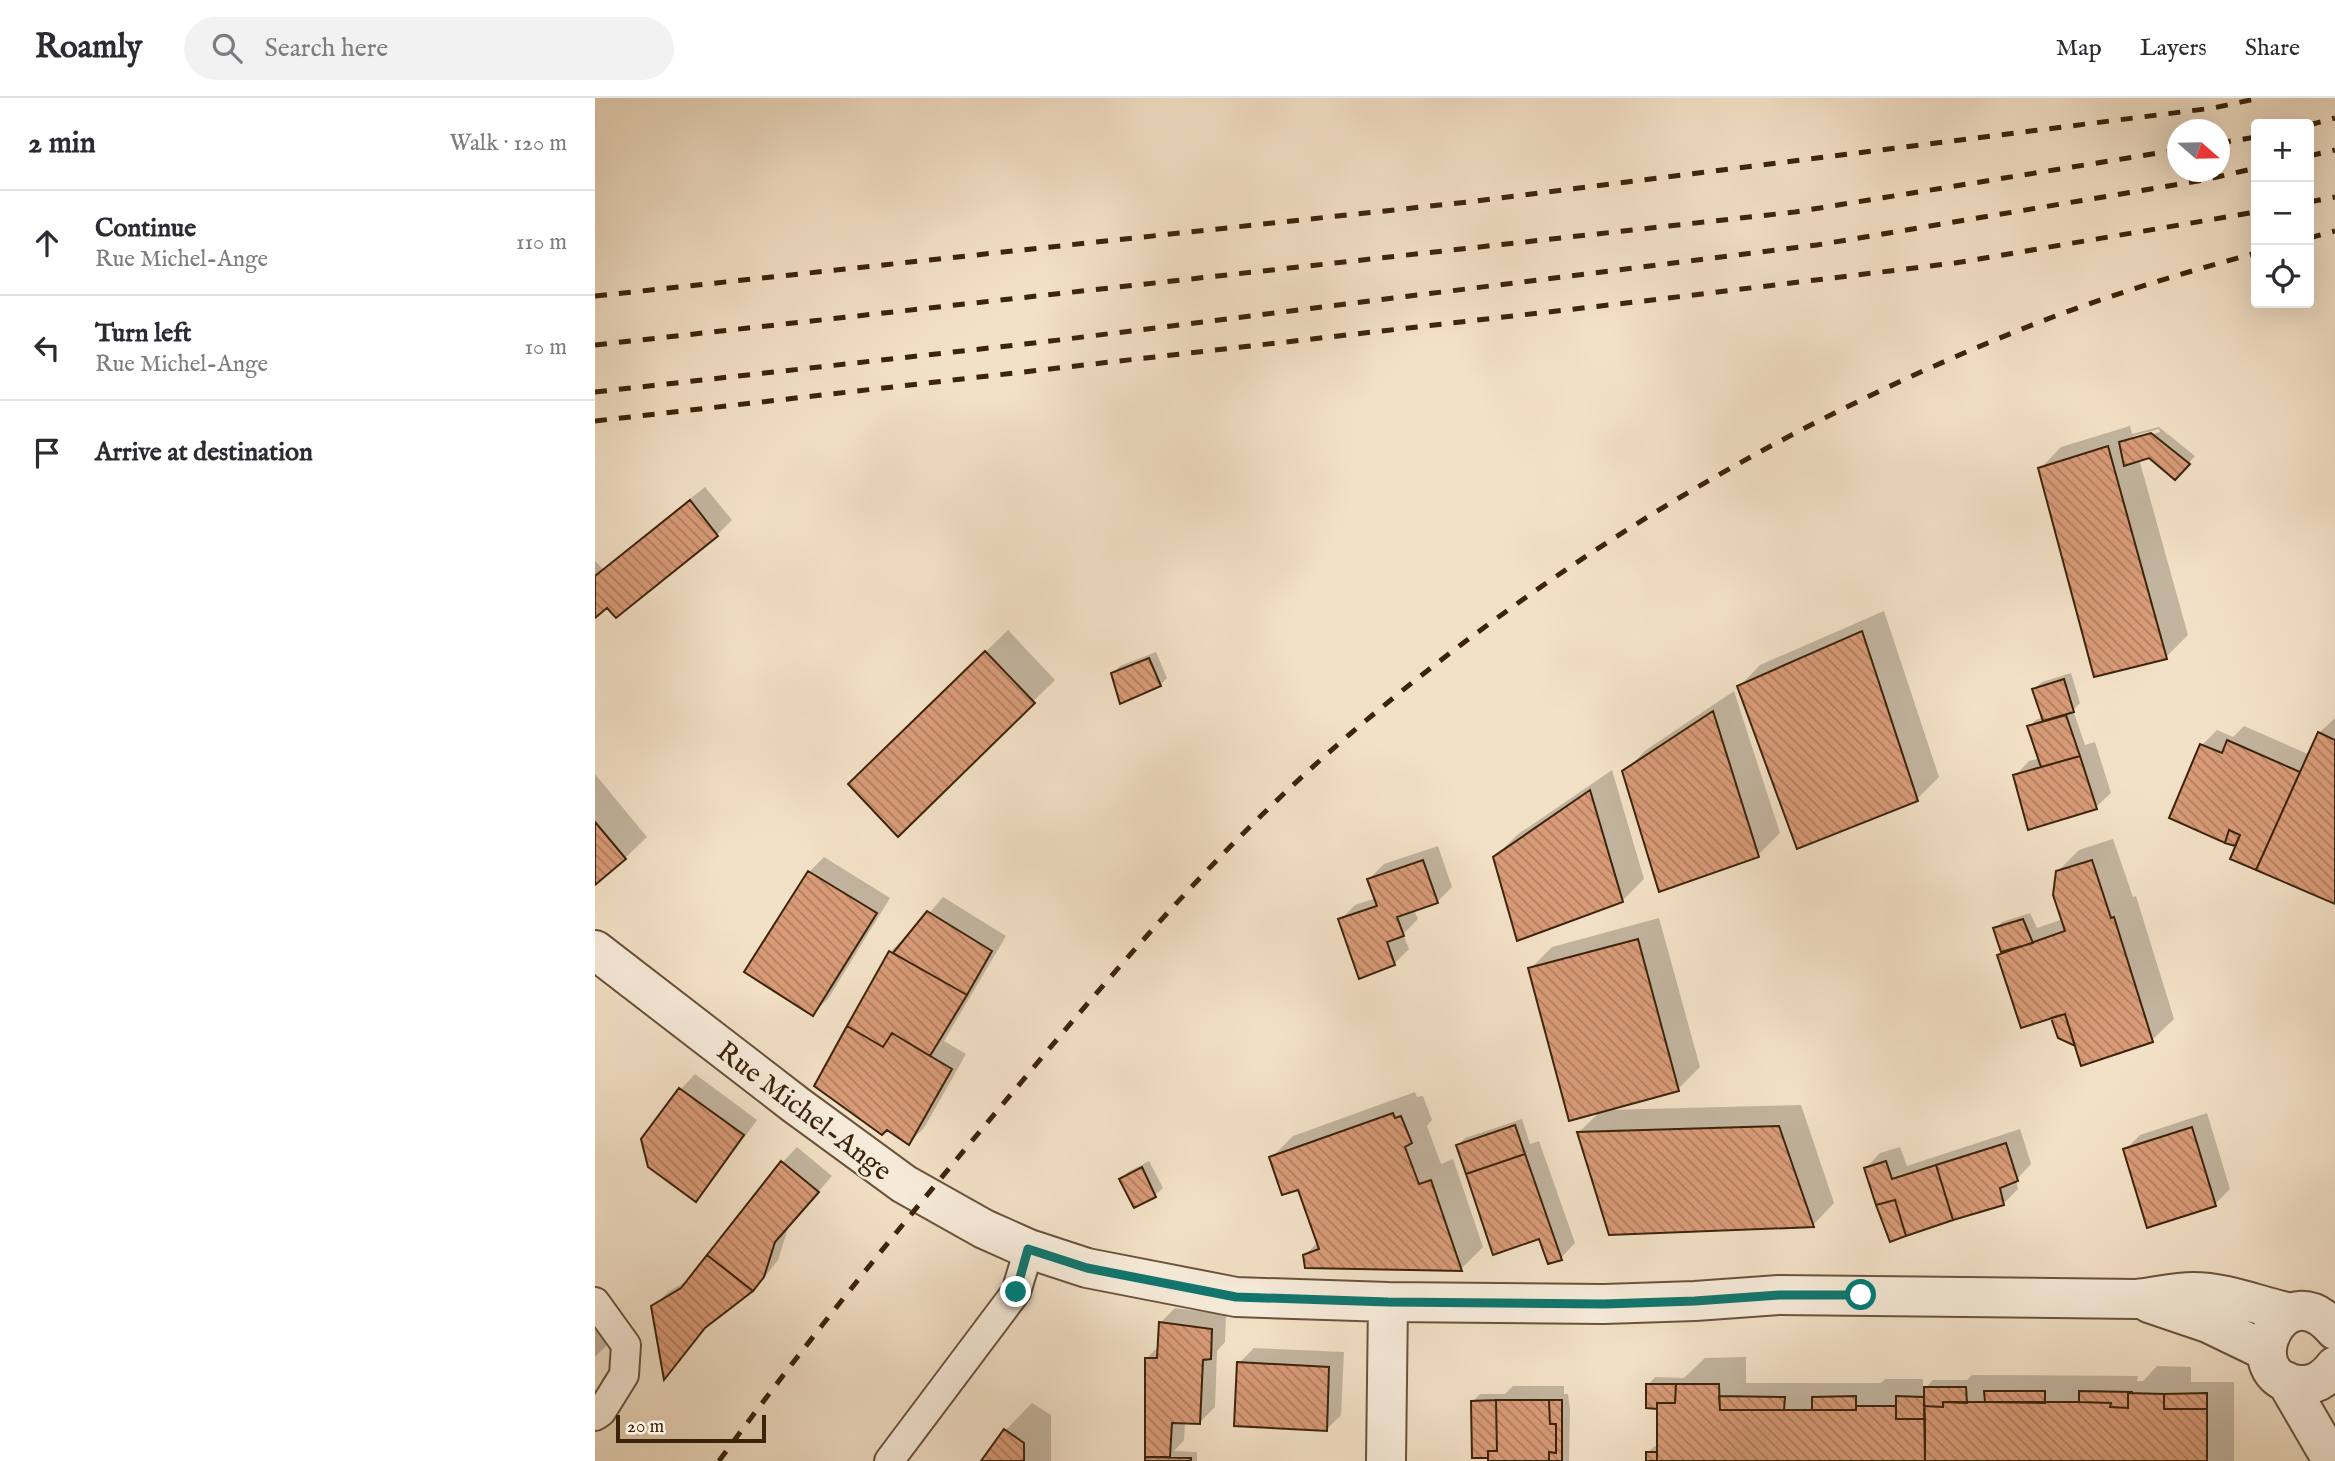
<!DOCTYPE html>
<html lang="en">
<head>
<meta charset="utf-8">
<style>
	body { margin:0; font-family:"IM FELL English",serif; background:#f2f2f3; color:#2b2b33 }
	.controls { position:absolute; right:21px; top:21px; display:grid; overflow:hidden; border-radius:7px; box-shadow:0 7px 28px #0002 }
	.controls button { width:63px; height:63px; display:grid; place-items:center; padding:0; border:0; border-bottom:2px solid #e1e1e2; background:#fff; color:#2b2b33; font:35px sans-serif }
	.compass { position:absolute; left:1572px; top:21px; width:63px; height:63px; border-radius:50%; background:#fff; box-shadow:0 7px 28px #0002; rotate:110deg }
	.scale { position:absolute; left:21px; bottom:18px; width:150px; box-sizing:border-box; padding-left:7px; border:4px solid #3c240b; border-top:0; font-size:19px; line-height:24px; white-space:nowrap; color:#3c240b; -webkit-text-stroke:5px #f7ecdb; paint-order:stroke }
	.stop { position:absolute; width:21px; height:21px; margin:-16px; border:5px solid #0f766e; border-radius:50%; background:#fff }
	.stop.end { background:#0f766e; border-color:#fff; box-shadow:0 2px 7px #0008 }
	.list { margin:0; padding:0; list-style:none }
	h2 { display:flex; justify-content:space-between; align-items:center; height:91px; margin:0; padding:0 28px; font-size:30px }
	h2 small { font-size:23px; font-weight:400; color:#7c7c81 }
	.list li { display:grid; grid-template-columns:46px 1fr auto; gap:21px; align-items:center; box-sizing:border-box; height:105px; padding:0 28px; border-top:2px solid #e1e1e2 }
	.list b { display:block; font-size:26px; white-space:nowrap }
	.list p { margin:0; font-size:23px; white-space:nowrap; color:#7c7c81 }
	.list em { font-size:23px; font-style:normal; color:#7c7c81 }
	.icon { flex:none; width:38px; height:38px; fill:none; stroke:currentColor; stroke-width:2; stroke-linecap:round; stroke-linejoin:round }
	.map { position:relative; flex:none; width:1740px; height:1363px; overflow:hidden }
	header { display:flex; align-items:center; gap:42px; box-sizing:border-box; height:98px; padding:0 35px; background:#fff; border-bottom:2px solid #e1e1e2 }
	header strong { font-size:33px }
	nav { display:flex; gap:38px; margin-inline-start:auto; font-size:24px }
	.search { width:490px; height:63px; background:#f2f2f3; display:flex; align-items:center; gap:18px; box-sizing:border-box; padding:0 24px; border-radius:38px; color:#7c7c81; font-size:26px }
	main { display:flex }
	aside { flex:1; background:#fff }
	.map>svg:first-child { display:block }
	.shadow { fill:#0003; fill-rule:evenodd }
	.building { fill:url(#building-back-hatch); stroke:#3c240b; stroke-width:2 }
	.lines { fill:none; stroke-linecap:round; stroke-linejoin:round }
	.lane-casing { stroke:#6a533a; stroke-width:32 }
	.street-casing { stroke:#6a533a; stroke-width:42 }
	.lane { stroke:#f7ecdb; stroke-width:28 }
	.street { stroke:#f7ecdb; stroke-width:38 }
	.rail { stroke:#3c240b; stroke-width:5; stroke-dasharray:12 12; stroke-linecap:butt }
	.route { stroke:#0f766e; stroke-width:9 }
	.labels { text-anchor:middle; stroke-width:5; stroke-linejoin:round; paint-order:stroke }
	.street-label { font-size:28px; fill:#3c240b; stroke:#f7ecdb }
</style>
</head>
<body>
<header>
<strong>Roamly</strong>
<div class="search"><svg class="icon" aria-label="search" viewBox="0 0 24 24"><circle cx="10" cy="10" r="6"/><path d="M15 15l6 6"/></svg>Search here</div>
<nav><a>Map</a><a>Layers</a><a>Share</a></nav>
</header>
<main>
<aside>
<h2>2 min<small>Walk · 120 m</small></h2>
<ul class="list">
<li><svg class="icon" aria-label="ahead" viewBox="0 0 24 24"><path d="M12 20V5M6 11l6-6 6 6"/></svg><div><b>Continue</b><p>Rue Michel-Ange</p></div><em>110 m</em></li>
<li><svg class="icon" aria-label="left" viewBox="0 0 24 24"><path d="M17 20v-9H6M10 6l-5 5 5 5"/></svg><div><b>Turn left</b><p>Rue Michel-Ange</p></div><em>10 m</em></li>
<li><svg class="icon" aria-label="arrive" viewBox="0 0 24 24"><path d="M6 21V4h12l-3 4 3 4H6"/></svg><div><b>Arrive at destination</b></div></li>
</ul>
</aside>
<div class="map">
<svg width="1740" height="1363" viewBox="0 0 1740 1363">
	<defs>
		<pattern id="building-back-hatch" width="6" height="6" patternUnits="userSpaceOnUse" patternTransform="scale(1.75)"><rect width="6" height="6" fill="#d99b78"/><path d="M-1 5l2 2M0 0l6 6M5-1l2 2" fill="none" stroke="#b17e61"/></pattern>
	</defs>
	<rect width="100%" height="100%" fill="#f3e1c7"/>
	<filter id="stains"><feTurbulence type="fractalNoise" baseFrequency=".00286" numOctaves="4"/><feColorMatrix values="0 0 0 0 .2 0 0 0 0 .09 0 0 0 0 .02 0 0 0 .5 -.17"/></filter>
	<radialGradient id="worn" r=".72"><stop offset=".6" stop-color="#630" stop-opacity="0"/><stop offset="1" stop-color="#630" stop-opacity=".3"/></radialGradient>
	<path class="shadow" d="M 1535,328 L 1537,336 L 1564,329 L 1600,358 L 1580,380 L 1554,358 L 1544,361 L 1593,537 L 1571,559 L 1445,371 L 1466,349 ZM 1564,331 L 1565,334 L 1538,342 L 1538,338 Z
		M 110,389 L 137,422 L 122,437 L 0,517 L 0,463 L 8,471 Z
		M 1289,513 L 1344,679 L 1322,701 L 1144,589 L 1165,567 Z
		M 413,532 L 460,582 L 303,736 L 277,664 Z
		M 561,554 L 572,580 L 565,587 L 518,575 L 525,568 Z
		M 1476,575 L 1485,605 L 1478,612 L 1490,647 L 1500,644 L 1516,695 L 1501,709 L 1420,678 L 1434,663 L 1445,660 L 1434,629 L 1441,622 L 1449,619 L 1439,591 L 1447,584 Z
		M 1139,593 L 1185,735 L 1163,757 L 1029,674 L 1051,652 Z
		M 1740,620 L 1740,805 L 1638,760 L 1645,740 L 1639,746 L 1607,647 L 1622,632 L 1638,639 L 1649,628 L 1715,657 L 1724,635 Z
		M 1017,672 L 1049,781 L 1027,803 L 900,759 L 922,737 Z
		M 0,676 L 52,739 L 30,760 L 0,784 Z
		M 1518,741 L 1538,799 L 1541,798 L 1579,921 L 1557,942 L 1481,944 L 1404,857 L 1408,853 L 1400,831 L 1407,824 L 1435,815 L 1442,830 L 1468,821 L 1462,774 L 1484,752 Z
		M 843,748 L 857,789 L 842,804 L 819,812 L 823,821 L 808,836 L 814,851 L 799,866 L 745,822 L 760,807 L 781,800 L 774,781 L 789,766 Z
		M 229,759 L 295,800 L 233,901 L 218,915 L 214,774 Z
		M 348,799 L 411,838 L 349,943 L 371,956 L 329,1030 L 314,1045 L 295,854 L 310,839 L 313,840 Z
		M 1064,820 L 1105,969 L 1083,991 L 1012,1012 L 1206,1007 L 1239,1105 L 1218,1127 L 984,1034 L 1006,1013 L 935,871 L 957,849 Z
		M 100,976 L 162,1022 L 115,1086 L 100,1101 L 86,991 Z
		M 820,994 L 822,999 L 828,998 L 837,1022 L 832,1028 L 846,1066 L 858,1061 L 888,1149 L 866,1171 L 710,1157 L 723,1144 L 704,1090 L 676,1060 L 698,1038 Z
		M 1612,1015 L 1635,1091 L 1620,1106 L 1530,1052 L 1545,1037 Z
		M 927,1021 L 935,1046 L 944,1043 L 980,1145 L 966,1160 L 863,1047 L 870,1040 Z
		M 1425,1031 L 1436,1066 L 1421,1082 L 1423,1091 L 1408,1106 L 1310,1136 L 1271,1070 L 1285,1055 L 1305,1049 L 1312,1068 Z
		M 202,1049 L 237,1078 L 194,1127 L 183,1162 L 172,1176 L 156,1192 L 117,1222 L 70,1278 L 58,1209 L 73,1194 L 97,1180 L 188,1064 Z
		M 554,1063 L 568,1090 L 560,1097 L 539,1108 L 526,1081 L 533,1074 Z
		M 0,1189 L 29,1230 L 0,1259 Z
		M 580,1210 L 631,1217 L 630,1244 L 622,1253 L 620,1309 L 605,1324 L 590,1324 L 589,1342 L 579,1353 L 602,1354 L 602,1363 L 552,1363 L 551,1261 L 564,1248 L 565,1225 Z
		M 659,1250 L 749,1254 L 746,1317 L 731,1332 L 644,1265 Z
		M 1151,1259 L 1151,1285 L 1286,1285 L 1290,1281 L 1328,1281 L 1328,1292 L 1338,1282 L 1372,1282 L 1377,1277 L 1543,1278 L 1542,1283 L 1548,1283 L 1562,1268 L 1596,1269 L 1596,1284 L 1639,1284 L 1639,1363 L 1052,1363 L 1052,1355 L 1060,1348 L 1064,1348 L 1063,1309 L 1053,1287 L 1060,1279 L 1089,1280 L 1110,1260 Z
		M 918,1288 L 969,1288 L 969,1296 L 973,1296 L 975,1312 L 974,1363 L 895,1363 L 878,1303 L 885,1296 L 910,1296 Z
		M 437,1305 L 456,1317 L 456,1363 L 388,1363 L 410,1333 Z"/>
	<path class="building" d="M 1556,335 L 1595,366 L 1580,382 L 1554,360 L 1529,368 L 1524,344 Z
		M 1513,348 L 1572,561 L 1499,579 L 1443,370 Z
		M 95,402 L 123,438 L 21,520 L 12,510 L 0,520 L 0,478 Z
		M 1267,533 L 1323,703 L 1202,751 L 1142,588 Z
		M 390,553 L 440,605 L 303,739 L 253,686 Z
		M 554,560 L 566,588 L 525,606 L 516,575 Z
		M 1469,581 L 1479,614 L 1448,623 L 1437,591 Z
		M 1118,613 L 1164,759 L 1064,794 L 1027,673 Z
		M 1471,617 L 1485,658 L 1446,669 L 1432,628 Z
		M 1723,634 L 1740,642 L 1740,806 L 1661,772 Z
		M 1632,642 L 1705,674 L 1661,772 L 1635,761 L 1645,737 L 1634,732 L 1630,745 L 1574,720 L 1605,646 L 1627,655 Z
		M 1485,658 L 1502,711 L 1433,732 L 1418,677 Z
		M 995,692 L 1028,804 L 922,843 L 898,759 Z
		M 0,724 L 31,761 L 0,787 Z
		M 1634,732 L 1645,737 L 1640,748 L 1630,745 Z
		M 828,762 L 843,805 L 802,819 L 809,838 L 792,844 L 800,867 L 764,881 L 743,821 L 782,808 L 772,781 Z
		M 1497,762 L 1516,820 L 1519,819 L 1558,944 L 1486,968 L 1470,916 L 1426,930 L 1402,857 L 1470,833 L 1458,797 L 1461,773 Z
		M 213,773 L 282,815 L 218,918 L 149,874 Z
		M 332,813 L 397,853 L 372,897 L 298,855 Z
		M 1428,821 L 1438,845 L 1406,854 L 1398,830 Z
		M 1043,841 L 1084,993 L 974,1023 L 933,870 Z
		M 294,853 L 372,897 L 335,958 L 297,935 L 288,949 L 252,928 Z
		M 1470,916 L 1480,948 L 1463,940 L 1456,920 Z
		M 252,928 L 288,949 L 297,935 L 357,971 L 314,1047 L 292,1032 L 287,1037 L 219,988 Z
		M 84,990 L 149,1037 L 101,1104 L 53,1069 L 46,1041 Z
		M 798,1015 L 800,1020 L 806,1018 L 817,1045 L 810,1049 L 824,1086 L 836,1082 L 867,1173 L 710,1170 L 708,1157 L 724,1151 L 703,1092 L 687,1097 L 674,1059 Z
		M 920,1027 L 930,1056 L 871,1076 L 861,1047 Z
		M 1184,1028 L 1219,1129 L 1014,1137 L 982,1034 Z
		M 1597,1029 L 1621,1108 L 1552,1130 L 1528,1051 Z
		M 1411,1045 L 1423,1083 L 1405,1090 L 1409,1107 L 1358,1122 L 1341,1067 Z
		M 930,1056 L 967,1162 L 953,1166 L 944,1141 L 898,1157 L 871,1076 Z
		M 186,1063 L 224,1094 L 180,1144 L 169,1179 L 158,1193 L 112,1157 Z
		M 1291,1063 L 1297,1081 L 1341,1067 L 1358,1122 L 1311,1138 L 1300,1102 L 1281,1107 L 1269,1070 Z
		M 547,1069 L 561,1099 L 539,1110 L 524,1081 Z
		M 1300,1102 L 1311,1138 L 1295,1144 L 1281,1107 Z
		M 112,1157 L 158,1193 L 110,1230 L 69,1282 L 56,1208 L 86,1190 Z
		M 564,1224 L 617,1231 L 616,1261 L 608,1262 L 605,1326 L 577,1325 L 575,1359 L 550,1359 L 550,1260 L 562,1260 Z
		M 642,1264 L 734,1269 L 732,1333 L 639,1328 Z
		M 1051,1286 L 1081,1286 L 1080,1305 L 1062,1305 L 1062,1311 L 1051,1310 Z
		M 1081,1286 L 1124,1286 L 1125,1312 L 1261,1312 L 1261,1308 L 1301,1308 L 1301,1321 L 1330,1321 L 1330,1363 L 1062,1363 L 1062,1305 L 1080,1305 Z
		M 1329,1289 L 1371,1289 L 1372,1305 L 1348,1304 L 1348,1309 L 1329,1308 Z
		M 1389,1293 L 1450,1293 L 1450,1305 L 1390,1304 Z
		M 1484,1293 L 1537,1294 L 1537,1295 L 1533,1295 L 1533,1310 L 1515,1309 L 1516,1305 L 1484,1304 Z
		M 1533,1295 L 1569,1296 L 1569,1311 L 1612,1311 L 1612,1363 L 1330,1363 L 1329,1308 L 1348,1309 L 1348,1304 L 1484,1304 L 1516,1305 L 1515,1309 L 1533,1310 Z
		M 1612,1295 L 1612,1311 L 1569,1311 L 1569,1296 Z
		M 1124,1298 L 1190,1299 L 1189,1312 L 1125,1312 Z
		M 1261,1298 L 1261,1312 L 1217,1312 L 1217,1299 Z
		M 1301,1298 L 1329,1299 L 1330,1321 L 1301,1321 Z
		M 901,1302 L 902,1353 L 893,1353 L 893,1360 L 877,1360 L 876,1303 Z
		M 901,1302 L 954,1302 L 955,1326 L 961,1326 L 961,1355 L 954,1354 L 954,1363 L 893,1363 L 893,1353 L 902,1353 Z
		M 954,1302 L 967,1302 L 967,1363 L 954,1363 L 954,1354 L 961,1355 L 961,1326 L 955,1326 Z
		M 409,1331 L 429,1345 L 429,1363 L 386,1363 Z
		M 1051,1354 L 1062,1354 L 1062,1363 L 1051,1363 Z
		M 550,1359 L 596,1360 L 596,1363 L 550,1363 Z"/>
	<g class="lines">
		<defs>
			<path id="lane" d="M 0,1204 L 31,1247 L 29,1277 L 6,1314 L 0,1318
				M 294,1363 L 421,1194 L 434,1151"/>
			<path id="street" d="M 0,852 L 201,1007 L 309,1086 L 389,1131 L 434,1151 L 492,1170 L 641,1199 L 793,1204 L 1009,1206 L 1100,1203 L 1184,1197 L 1542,1201 C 1561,1199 1580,1194 1598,1194 C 1632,1194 1663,1208 1696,1215
				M 1554,1205 L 1613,1225 L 1671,1253
				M 1740,1232 C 1686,1169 1638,1281 1704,1287 C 1720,1288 1731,1280 1740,1268
				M 1691,1283 L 1734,1357
				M 791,1363 L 793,1204"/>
		</defs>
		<use href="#lane" class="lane-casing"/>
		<use href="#street" class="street-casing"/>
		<use href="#lane" class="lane"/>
		<use href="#street" class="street"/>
		<path class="rail" d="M 1714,27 L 1740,20
			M 1624,45 L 1661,39
			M 1714,58 L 1740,52
			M 1714,104 L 1740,99
			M 1714,140 L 1740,133
			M 0,198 L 873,104 L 1618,10 L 1665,0
			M 0,247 L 1200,114 L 1582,52
			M 0,294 L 448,244 L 1222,147 L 1609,82 L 1661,70
			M 0,323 L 1049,203 L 1360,165 L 1661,114
			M 124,1363 C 217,1236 316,1115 418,994 C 523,868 630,743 755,636 C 959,462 1183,328 1432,229 C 1507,199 1584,176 1661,155"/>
	</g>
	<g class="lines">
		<path class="route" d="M 421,1194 L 433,1151 L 492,1170 L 641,1199 L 793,1204 L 1009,1206 L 1100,1203 L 1184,1197 L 1266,1197"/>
	</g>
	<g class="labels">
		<g class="street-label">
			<text transform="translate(210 1012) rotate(37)" y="10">Rue Michel-Ange</text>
		</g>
	</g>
	<rect width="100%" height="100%" filter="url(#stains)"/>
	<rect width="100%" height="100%" fill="url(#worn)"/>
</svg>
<div class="controls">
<button>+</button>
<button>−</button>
<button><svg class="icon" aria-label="locate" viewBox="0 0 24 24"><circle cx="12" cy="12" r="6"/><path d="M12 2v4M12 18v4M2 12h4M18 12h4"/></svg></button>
</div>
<svg class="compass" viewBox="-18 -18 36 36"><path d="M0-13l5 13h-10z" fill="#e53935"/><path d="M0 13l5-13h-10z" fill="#7c7c81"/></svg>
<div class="scale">20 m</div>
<div class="stop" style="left:1266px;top:1197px"></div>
<div class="stop end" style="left:421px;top:1194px"></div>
</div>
</main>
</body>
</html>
